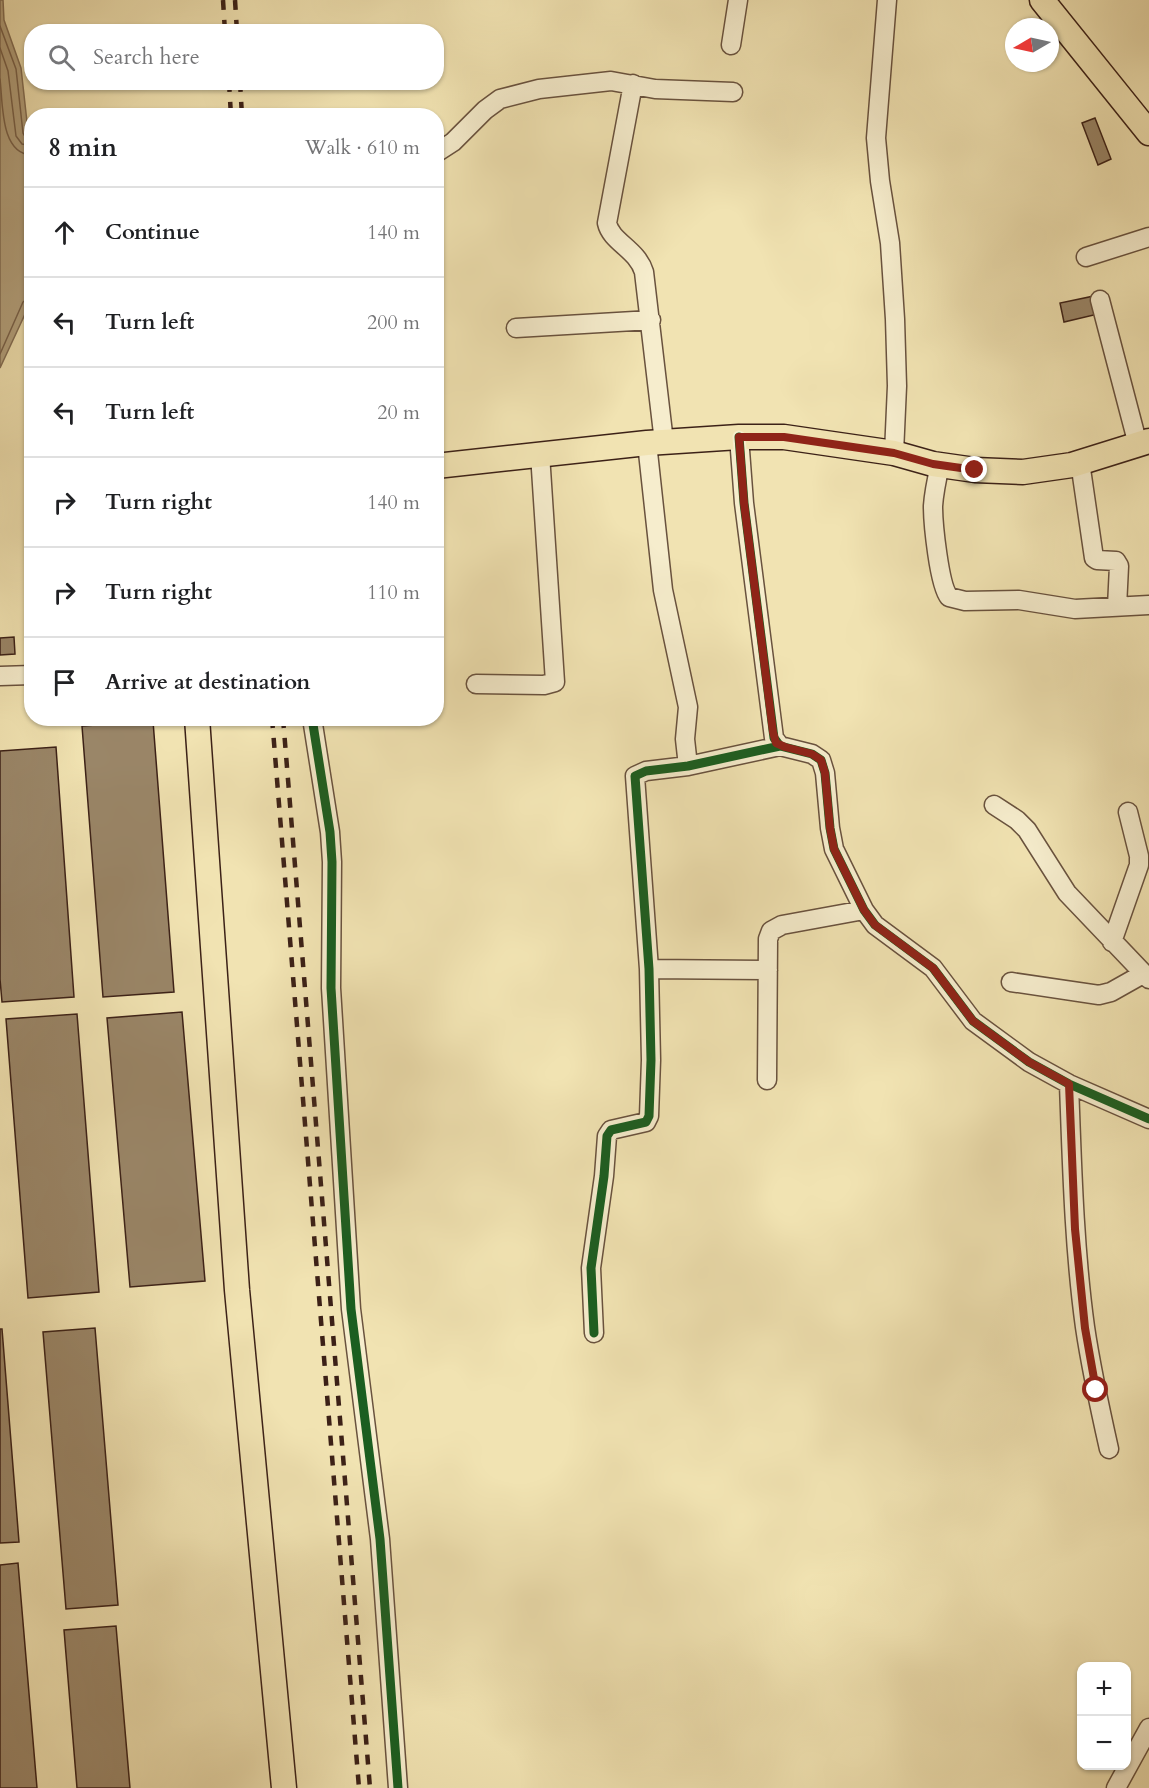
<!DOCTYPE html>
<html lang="en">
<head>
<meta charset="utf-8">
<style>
	body { margin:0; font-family:Cardo,serif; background:#f6f6f6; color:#202124 }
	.controls { position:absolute; right:18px; bottom:18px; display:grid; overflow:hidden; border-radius:12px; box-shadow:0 2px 4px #0004 }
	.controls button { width:54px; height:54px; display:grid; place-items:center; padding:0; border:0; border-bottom:2px solid #e0e0e0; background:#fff; color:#202124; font:30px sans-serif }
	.compass { position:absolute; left:1005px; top:18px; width:54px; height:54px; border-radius:50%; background:#fff; box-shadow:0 2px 4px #0004; rotate:261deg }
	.stop { position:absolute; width:18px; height:18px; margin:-14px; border:4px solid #8f2418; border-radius:50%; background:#fff }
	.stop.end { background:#8f2418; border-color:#fff; box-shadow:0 2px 6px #0008 }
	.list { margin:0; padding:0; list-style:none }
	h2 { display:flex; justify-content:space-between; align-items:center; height:78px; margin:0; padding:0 24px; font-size:26px }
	h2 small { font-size:20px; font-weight:400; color:#757577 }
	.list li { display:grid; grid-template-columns:39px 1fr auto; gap:18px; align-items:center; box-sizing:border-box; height:90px; padding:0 24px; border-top:2px solid #e0e0e0 }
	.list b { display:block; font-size:22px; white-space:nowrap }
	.list em { font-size:20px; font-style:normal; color:#757577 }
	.icon { flex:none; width:33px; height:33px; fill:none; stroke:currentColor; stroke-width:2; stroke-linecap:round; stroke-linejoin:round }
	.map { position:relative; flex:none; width:1149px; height:1788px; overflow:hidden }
	.search { position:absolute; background:#fff; box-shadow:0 2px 4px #0004; left:24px; top:24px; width:420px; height:66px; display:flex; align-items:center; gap:15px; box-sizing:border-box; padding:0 21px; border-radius:24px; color:#757577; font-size:22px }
	.panel { position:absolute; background:#fff; box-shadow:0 2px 4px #0004; left:24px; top:108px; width:420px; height:618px; border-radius:24px }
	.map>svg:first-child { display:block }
	.water { fill:#b3a17d; stroke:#836e54; stroke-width:1.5 }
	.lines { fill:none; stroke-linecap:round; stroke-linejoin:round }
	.shore { stroke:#78614a; stroke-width:1.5 }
	.building { fill:#9a8668; stroke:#3c2117; stroke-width:1.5 }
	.minor-casing { stroke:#69523e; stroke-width:21 }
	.major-casing { stroke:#3c2117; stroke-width:27 }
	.minor { stroke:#f6edcd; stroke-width:18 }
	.major { stroke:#f1e3b2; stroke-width:24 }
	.rail { stroke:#3c2117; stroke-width:4.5; stroke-dasharray:10 10; stroke-linecap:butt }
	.cycleway-casing { stroke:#f6edcd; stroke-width:13 }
	.cycleway { stroke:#1b5e20; stroke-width:9 }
	.route { stroke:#8f2418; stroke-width:8 }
</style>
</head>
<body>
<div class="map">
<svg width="1149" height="1788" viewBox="0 0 1149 1788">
	<rect width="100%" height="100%" fill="#f1e3b2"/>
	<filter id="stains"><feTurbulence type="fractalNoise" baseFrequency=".00333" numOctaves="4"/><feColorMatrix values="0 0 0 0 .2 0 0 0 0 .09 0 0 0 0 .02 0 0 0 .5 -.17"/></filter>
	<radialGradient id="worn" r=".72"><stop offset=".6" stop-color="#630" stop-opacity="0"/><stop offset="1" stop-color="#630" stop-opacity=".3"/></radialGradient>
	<path class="water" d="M 0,0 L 3,0 L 4,20 L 21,68 L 31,158 L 32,299 L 0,368 Z"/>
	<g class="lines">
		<path class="shore" d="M 0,26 L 16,69 L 23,133 L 26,138 L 32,138
			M 0,48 L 8,71 L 16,136 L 22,144 L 32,146
			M 0,79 C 3,103 0,154 32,155
			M 0,354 L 23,302 L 27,299 L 32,298"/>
	</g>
	<path class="building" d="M 1095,118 L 1111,159 L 1098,165 L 1082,123 Z
		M 1094,296 L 1098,314 L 1064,322 L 1060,303 Z
		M 14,637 L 15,654 L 0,655 L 0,638 Z
		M 153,721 L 174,992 L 103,997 L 82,726 Z
		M 56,747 L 74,997 L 2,1002 L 0,979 L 0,751 Z
		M 182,1012 L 205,1281 L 130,1287 L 107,1018 Z
		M 77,1014 L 99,1292 L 28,1298 L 6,1019 Z
		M 95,1328 L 118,1605 L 66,1609 L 43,1332 Z
		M 0,1329 L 2,1329 L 19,1542 L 0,1543 Z
		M 18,1563 L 37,1788 L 0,1788 L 0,1565 Z
		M 116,1626 L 130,1788 L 77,1788 L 64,1630 Z"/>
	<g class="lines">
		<defs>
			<path id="minor" d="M 887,0 L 876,138 L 880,181 L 890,243 L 895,319 L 897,386 L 894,453
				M 731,45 L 738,0
				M 633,84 L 607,223 C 611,242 637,249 644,272 L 664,442
				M 436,153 L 453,142 L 485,110 L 500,99 L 539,89 L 611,81 L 655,89 L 733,92
				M 1086,257 L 1149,237
				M 1100,300 L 1138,445
				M 516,328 L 651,320
				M 739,437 L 744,503 L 774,738 L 780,746 L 812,754 L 821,760 L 825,773 L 830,828 L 834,849 L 864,910 L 875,925 L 933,968 L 973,1021 L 1029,1062 L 1069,1084 L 1149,1119
				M 647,443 L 663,590 L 688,707 L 685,739 L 688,766
				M 1080,462 L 1094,558 L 1097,560 L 1116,561 L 1119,566 L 1117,607
				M 940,465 C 937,478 934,492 933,506 C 933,523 939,585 949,597 L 965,601 L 1019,600 L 1075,609 L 1149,605
				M 0,676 L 32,675
				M 476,684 L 544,685 L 555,682 L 540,454
				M 312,718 L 330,832 L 332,862 L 331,988 L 351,1309 L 380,1539 L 398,1788
				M 994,805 L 1017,820 L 1027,830 L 1067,893 L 1149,979
				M 1112,942 L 1139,865 L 1139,856 L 1128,812
				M 649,969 L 768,970
				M 1011,982 L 1099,995 L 1111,992 L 1143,974
				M 767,1080 L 768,939 L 771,931 L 782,925 L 864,910
				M 1069,1084 C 1072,1165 1074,1247 1085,1327 C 1091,1368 1100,1409 1109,1449
				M 594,1333 L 591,1268 L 604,1176 L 607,1136 L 611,1130 L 646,1122 L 649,1116 L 651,1060 L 649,969 L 635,776 L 646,771 L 688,766 L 780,746
				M 1116,1788 L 1149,1728"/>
			<path id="major" d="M 1042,0 L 1149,133
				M 436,466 L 647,443 L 739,437 L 784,437 L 894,453 L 933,464 L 975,470 L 1023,472 L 1072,465 L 1149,441
				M 197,718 L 237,1290 L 284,1788"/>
		</defs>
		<use href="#minor" class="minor-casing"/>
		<use href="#major" class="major-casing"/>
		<use href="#minor" class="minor"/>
		<use href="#major" class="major"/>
		<path class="rail" d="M 223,0 L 225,32
			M 235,0 L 237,32
			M 229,82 L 231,116
			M 240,82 L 242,116
			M 272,718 L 359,1788
			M 283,718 L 370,1788"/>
		<defs>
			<path id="cycleway" d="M 739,437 L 744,503 L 774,738 L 780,746 L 812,754 L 821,760 L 825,773 L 830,828 L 834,849 L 864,910 L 875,925 L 933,968 L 973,1021 L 1029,1062 L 1069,1084 L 1149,1119
				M 312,718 L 330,832 L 332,862 L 331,988 L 351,1309 L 380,1539 L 398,1788
				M 594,1333 L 591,1268 L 604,1176 L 607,1136 L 611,1130 L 646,1122 L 649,1116 L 651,1060 L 649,969 L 635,776 L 646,771 L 688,766 L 780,746"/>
		</defs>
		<use href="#cycleway" class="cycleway-casing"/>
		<use href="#cycleway" class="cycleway"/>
	</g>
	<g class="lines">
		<path class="route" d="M 975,470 L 933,464 L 894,453 L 784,437 L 739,437 L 744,503 L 773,732 L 776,743 L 785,747 L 812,754 L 821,760 L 825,773 L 830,828 L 834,849 L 864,910 L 875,925 L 933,968 L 973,1021 L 1029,1062 L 1069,1084 L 1075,1229 L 1085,1328 L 1096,1390"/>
	</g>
	<rect width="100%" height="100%" filter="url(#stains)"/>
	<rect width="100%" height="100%" fill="url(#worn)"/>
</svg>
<div class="controls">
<button>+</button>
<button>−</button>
</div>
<svg class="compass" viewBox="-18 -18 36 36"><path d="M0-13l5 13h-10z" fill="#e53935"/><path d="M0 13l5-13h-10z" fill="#757577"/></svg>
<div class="stop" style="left:1096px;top:1390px"></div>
<div class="stop end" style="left:975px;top:470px"></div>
<div class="search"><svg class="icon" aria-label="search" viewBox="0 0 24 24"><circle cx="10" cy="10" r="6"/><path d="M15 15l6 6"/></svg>Search here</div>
<section class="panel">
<h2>8 min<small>Walk · 610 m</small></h2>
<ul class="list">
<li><svg class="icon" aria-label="ahead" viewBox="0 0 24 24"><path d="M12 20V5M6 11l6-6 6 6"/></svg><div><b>Continue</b></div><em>140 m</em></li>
<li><svg class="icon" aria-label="left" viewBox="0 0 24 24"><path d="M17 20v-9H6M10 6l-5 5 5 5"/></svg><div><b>Turn left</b></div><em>200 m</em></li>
<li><svg class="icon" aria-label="left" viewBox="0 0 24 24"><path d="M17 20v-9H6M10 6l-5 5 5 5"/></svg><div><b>Turn left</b></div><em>20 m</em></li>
<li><svg class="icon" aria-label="right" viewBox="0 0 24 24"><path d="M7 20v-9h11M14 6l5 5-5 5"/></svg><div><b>Turn right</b></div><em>140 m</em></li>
<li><svg class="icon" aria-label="right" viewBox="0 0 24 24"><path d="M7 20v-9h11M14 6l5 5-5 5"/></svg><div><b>Turn right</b></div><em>110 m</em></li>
<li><svg class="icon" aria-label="arrive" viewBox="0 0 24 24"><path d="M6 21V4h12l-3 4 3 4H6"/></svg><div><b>Arrive at destination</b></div></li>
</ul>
</section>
</div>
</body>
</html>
